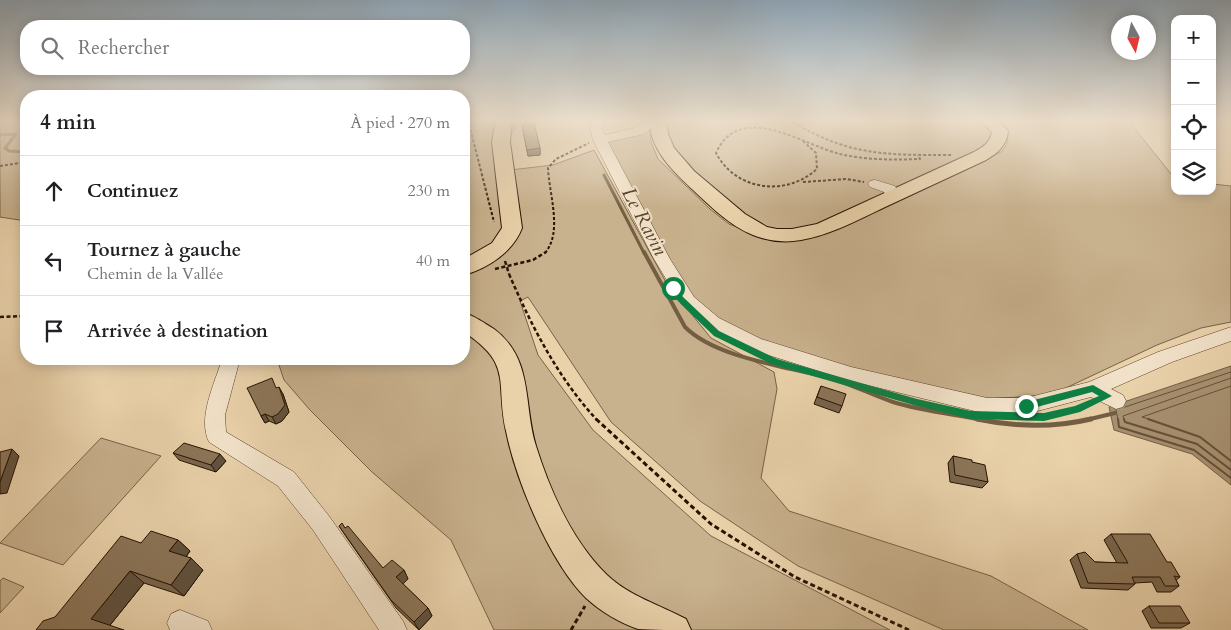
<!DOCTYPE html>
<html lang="fr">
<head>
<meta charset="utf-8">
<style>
	body { margin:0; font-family:Cardo,serif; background:#f2f2f2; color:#202124 }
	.controls { position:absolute; right:15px; top:15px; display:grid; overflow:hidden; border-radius:10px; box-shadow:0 2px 12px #0003 }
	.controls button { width:45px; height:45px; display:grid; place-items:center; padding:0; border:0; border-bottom:1px solid #e0e0e0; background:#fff; color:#202124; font:25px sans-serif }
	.compass { position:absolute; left:1111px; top:15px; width:45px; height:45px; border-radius:50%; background:#fff; box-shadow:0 2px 12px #0003; rotate:172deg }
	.stop { position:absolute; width:15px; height:15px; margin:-11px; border:4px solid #0b8043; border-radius:50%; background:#fff }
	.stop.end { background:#0b8043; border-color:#fff; box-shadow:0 1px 5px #0008 }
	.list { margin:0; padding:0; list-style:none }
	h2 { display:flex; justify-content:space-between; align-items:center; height:65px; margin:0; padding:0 20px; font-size:21px }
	h2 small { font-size:16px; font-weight:400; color:#757577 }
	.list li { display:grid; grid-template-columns:32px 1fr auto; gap:15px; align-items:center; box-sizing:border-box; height:70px; padding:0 20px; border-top:1px solid #e0e0e0 }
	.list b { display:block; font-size:19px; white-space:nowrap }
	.list p { margin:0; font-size:16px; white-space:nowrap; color:#757577 }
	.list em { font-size:16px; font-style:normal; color:#757577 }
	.icon { flex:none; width:28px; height:28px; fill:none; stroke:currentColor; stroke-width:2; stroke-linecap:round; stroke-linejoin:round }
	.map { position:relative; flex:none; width:1231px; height:630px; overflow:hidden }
	.search { position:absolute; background:#fff; box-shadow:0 2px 12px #0003; left:20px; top:20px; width:450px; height:55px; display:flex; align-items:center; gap:12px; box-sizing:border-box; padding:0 18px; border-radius:20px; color:#757577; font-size:19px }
	.panel { position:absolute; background:#fff; box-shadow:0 2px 12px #0003; left:20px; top:90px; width:450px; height:275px; border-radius:20px }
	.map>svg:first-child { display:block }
	.green { fill:#c8b18d; stroke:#776246 }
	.water { fill:#a79070; stroke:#735e43 }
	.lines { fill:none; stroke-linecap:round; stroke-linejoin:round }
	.shore-far1 { stroke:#665138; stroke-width:1 }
	.shore { stroke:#665138; stroke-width:2 }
	.stream-far2 { stroke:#735e43; stroke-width:3 }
	.stream-far1 { stroke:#735e43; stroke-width:4 }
	.stream { stroke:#735e43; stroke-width:5 }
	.minor-casing { stroke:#57422a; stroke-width:1 }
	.major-casing { stroke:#261200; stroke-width:2 }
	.path-far2 { stroke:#261200; stroke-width:2; stroke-dasharray:3 2; stroke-linecap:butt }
	.path-far1 { stroke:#261200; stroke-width:2.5; stroke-dasharray:4 2.5; stroke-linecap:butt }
	.path { stroke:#261200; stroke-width:3; stroke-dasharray:5 3; stroke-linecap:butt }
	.minor { fill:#f1e1c8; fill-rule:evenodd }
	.major { fill:#e9d1aa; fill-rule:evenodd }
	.path-bridge { stroke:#261200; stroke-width:2.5; stroke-dasharray:4 2.5; stroke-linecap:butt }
	.wall { fill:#78654c; stroke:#261200 }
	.shaded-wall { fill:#61523e; stroke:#261200 }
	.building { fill:#8b7558; stroke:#261200 }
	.route { fill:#0b8043 }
	.labels { text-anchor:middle; stroke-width:4; stroke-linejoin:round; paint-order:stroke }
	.water-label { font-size:20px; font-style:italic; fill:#5a442d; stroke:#f1e1c8 }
</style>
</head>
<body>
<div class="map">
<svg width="1231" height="630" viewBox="0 0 1231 630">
	<rect width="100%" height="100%" fill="#e9d1aa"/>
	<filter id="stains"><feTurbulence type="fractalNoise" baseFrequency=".004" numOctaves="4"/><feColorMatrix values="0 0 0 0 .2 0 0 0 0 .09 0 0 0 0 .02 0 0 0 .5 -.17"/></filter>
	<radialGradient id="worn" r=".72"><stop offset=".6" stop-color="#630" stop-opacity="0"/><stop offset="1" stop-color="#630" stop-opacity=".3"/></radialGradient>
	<path class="green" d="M 0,120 L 26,120 L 26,221 L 0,217 Z
		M 464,120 L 537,120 L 517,125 L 509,138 L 510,170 L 553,165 L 594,150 L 667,284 L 711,338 L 774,372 L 777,389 L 761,478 L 789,511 L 991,576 L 1088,630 L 944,630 L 798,566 L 700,501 L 611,422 L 528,297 L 520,301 L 538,355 L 593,430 L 711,536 L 890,630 L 494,630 L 451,540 L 372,472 L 310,410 L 284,380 L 277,359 L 464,359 Z
		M 664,120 L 983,120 L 995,131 L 994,138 L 975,155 L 807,228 C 795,231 781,232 769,229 C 745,222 693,172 677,152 C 670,143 667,131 664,120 Z
		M 996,120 L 1128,120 L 1175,179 L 1175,191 L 1212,191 L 1212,184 L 1231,186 L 1231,322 L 1201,328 L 1157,345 L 1051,395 L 986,399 L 855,369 L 760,340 L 720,320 L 690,299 L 604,142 L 650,126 L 651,142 L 658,159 L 710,209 L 729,224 L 761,236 L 782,240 L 802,240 L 1001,152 C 1014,139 1006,131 996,120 Z
		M 101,438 L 161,456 L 63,565 L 0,543 Z
		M 3,578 L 24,587 L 0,613 L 0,581 Z"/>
	<path class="water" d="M 1231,366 L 1231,485 L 1192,454 L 1114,430 L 1109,407 Z"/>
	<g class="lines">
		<path class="shore-far1" d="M 1125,407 L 1231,372
			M 1116,410 L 1118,420
			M 1124,420 L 1123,416 L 1231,378
			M 1152,420 L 1142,417 L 1231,386"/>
		<path class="shore" d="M 1118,419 L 1119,427 L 1194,450 L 1231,478
			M 1124,419 L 1125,422 L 1197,444 L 1231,470
			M 1148,419 L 1200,437 L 1231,461"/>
		<path class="stream-far2" d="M 0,135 L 16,134 L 5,148 L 9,151 L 26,152
			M 604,175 L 644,253"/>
		<path class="stream-far1" d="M 644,252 L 685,327 C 718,360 795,367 839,381 C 857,387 875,396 893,402 C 922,411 953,414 983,420
			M 1086,420 L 1115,413"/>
		<path class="stream" d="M 977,419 C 1015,427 1053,428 1091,419"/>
		<defs>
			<path id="minor" d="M 592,120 L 604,120 L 602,128 L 605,135 L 635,128 L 644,121 L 663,120 L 664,123 L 663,126 L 652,127 L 644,134 L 608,142 L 670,259 L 694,297 L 719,318 L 761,339 L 851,367 L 987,398 L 1026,398 L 1089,382 L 1158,352 L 1231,327 L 1231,341 L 1172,362 L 1111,389 L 1123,395 L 1126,401 L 1123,407 L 1116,409 L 1091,397 L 1026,414 L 987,414 L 851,381 L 749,349 L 707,328 L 682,305 L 654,259 L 593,140 L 590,128 Z
				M 875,180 L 895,186 L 900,197 L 898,200 L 888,200 L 884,192 L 870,187 L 868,184 L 870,181 Z
				M 222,359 L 240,359 L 225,415 L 226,432 L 294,472 L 329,516 L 403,621 L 407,630 L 379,630 L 313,530 L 278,486 L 209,442 C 197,418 215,383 222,359 Z
				M 180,610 L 208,621 L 212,630 L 170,630 L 167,623 L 171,614 Z"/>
			<path id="major" d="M 496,120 L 512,120 L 510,142 L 522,228 C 513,252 488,268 464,275 L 464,259 L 492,243 L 502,228 L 492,142 Z
				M 650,120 L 666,120 L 668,134 L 674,148 L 694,171 L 745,214 L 767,227 L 777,229 L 792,229 L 817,224 L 974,152 C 983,147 990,143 992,132 L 980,120 L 997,120 L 1008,131 C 1007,145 998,153 986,160 C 952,176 917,192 883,208 C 856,221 830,235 801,240 C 785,243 768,241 753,235 C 730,226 710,206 692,189 C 673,171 649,149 650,120 Z
				M 464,313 C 475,316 484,323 494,329 C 534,359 523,404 536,446 C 550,491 573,542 607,575 C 629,596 660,605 686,619 L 691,630 C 677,630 651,630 638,629 C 620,623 600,611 586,598 C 550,562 516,481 506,431 C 495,382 514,365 464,332 Z"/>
		</defs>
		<use href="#minor" class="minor-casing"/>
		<use href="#major" class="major-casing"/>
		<path class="path-far2" d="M 468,120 L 494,222
			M 790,120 C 847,156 886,155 951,155
			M 803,141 L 816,153 L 817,169 C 786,197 736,191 716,153 C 740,100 803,145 840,154 C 866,160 893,160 920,159 L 918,155
			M 0,166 L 26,162
			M 803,182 L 847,179 L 864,182
			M 545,253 C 563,232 549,194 548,168 L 556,159 L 589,143"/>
		<path class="path-far1" d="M 495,269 L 533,260 L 546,252
			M 509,274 C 532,327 558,378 597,420
			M 0,317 L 26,316
			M 1056,414 L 1082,407"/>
		<path class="path" d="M 596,419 L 711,524 L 795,577 L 909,630
			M 571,630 L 585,606"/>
		<use href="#minor" class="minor"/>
		<use href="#major" class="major"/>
		<path class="path-bridge" d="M 505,261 L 509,274"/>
	</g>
	<path class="wall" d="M 522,126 L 540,148 L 540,155 L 528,156 Z
		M 821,386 L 842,406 L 839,413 L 814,404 Z
		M 277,388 L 283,394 L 289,412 L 282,421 L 276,424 L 269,421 L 265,423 L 261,416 Z
		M 173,453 L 226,461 L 216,472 L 179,460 Z
		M 953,456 L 972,462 L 988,482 L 982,488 L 950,482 L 948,463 Z
		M 339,526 L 345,528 L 383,568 L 404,570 L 408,579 L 403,584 L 428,608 L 432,616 L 419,630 L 396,608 L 345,535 Z
		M 1111,534 L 1167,562 L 1180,577 L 1176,580 L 1179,586 L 1171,592 L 1157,592 L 1152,582 L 1135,583 L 1135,584 L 1128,590 L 1081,588 L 1070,560 L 1077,554 L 1095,562 L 1117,563 L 1104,540 Z
		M 178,540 L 190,551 L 186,557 L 191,558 L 203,570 L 184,596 L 144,583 L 110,625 L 55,617 L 141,543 Z
		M 1149,606 L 1190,623 L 1181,628 L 1151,628 L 1142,611 Z"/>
	<path class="shaded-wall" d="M 540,148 L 540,155 L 528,156 L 527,150 Z
		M 279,387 L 283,394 L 289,412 L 282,421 L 276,424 L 272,417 Z
		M 265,414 L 269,421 L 265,423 L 261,416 Z
		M 12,449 L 19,456 L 7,493 L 0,494 L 0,482 Z
		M 220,454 L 226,461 L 216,472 L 211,465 Z
		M 178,540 L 190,551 L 181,563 L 169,551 Z
		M 191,558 L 203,570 L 184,596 L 171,585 Z
		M 404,570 L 408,579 L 401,586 L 396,577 Z
		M 130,571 L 144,583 L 107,629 L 91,619 Z
		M 428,608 L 432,616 L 419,630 L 414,622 Z"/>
	<path class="building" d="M 534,123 L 540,148 L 527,150 L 522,126 Z
		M 272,378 L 276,388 L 279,387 L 285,405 L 278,414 L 272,417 L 265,414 L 261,416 L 247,388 Z
		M 821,386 L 846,394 L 842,406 L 817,397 Z
		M 184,443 L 220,454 L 211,465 L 173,453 Z
		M 12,449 L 1,479 L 0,482 L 0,452 Z
		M 953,456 L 972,460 L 972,462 L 985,465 L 988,482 L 955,475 Z
		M 342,523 L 345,528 L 348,526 L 383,568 L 392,560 L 404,570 L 396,577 L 428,608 L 414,622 L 391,600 L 339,526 Z
		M 151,531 L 178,540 L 169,551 L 191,558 L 171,585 L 130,571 L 91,619 L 124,630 L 36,630 L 43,621 L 55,617 L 121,536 L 141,543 Z
		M 1111,534 L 1150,534 L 1167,562 L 1171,562 L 1180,577 L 1174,576 L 1179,586 L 1165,586 L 1160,577 L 1132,577 L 1135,584 L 1088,583 L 1077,554 L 1085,552 L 1095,562 L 1128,563 Z
		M 1149,606 L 1180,606 L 1190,623 L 1159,623 Z"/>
	<linearGradient id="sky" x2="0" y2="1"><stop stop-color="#8ea6b8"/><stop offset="0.58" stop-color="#f5ead9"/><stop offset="1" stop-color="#f5ead9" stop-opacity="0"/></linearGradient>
	<rect width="1231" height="208" fill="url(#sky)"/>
	<path class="route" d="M 670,286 L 676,286 L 683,297 L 719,331 L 777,359 L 917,399 L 971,411 L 1044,413 L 1075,406 L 1099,396 L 1092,392 L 1026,410 L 1022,406 L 1026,402 L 1093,385 L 1112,396 L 1080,412 L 1044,421 L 971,419 L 917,406 L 771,364 L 714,336 L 678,301 L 669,288 Z"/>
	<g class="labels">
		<g class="water-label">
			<text transform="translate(645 221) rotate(62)" y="7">Le Ravin</text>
		</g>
	</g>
	<rect width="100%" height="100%" filter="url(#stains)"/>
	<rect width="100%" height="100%" fill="url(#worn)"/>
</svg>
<div class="controls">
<button>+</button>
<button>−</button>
<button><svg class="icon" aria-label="locate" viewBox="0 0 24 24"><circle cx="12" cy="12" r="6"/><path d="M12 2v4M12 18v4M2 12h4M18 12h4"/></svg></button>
<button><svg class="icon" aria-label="layers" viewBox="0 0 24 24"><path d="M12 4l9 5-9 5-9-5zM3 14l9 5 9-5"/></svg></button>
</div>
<svg class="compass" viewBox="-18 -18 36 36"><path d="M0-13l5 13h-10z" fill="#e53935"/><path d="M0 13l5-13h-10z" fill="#757577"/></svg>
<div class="stop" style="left:673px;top:288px"></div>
<div class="stop end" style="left:1026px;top:406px"></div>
<div class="search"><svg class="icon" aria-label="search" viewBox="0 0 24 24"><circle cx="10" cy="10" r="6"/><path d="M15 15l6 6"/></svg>Rechercher</div>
<section class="panel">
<h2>4 min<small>À pied · 270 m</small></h2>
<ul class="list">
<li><svg class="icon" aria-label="ahead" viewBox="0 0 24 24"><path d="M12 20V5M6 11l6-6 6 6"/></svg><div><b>Continuez</b></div><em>230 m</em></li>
<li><svg class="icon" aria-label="left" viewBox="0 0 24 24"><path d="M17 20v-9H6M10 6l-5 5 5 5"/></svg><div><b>Tournez à gauche</b><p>Chemin de la Vallée</p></div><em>40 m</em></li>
<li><svg class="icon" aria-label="arrive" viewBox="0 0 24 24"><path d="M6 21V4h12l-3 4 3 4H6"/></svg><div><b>Arrivée à destination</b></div></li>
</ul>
</section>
</div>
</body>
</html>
